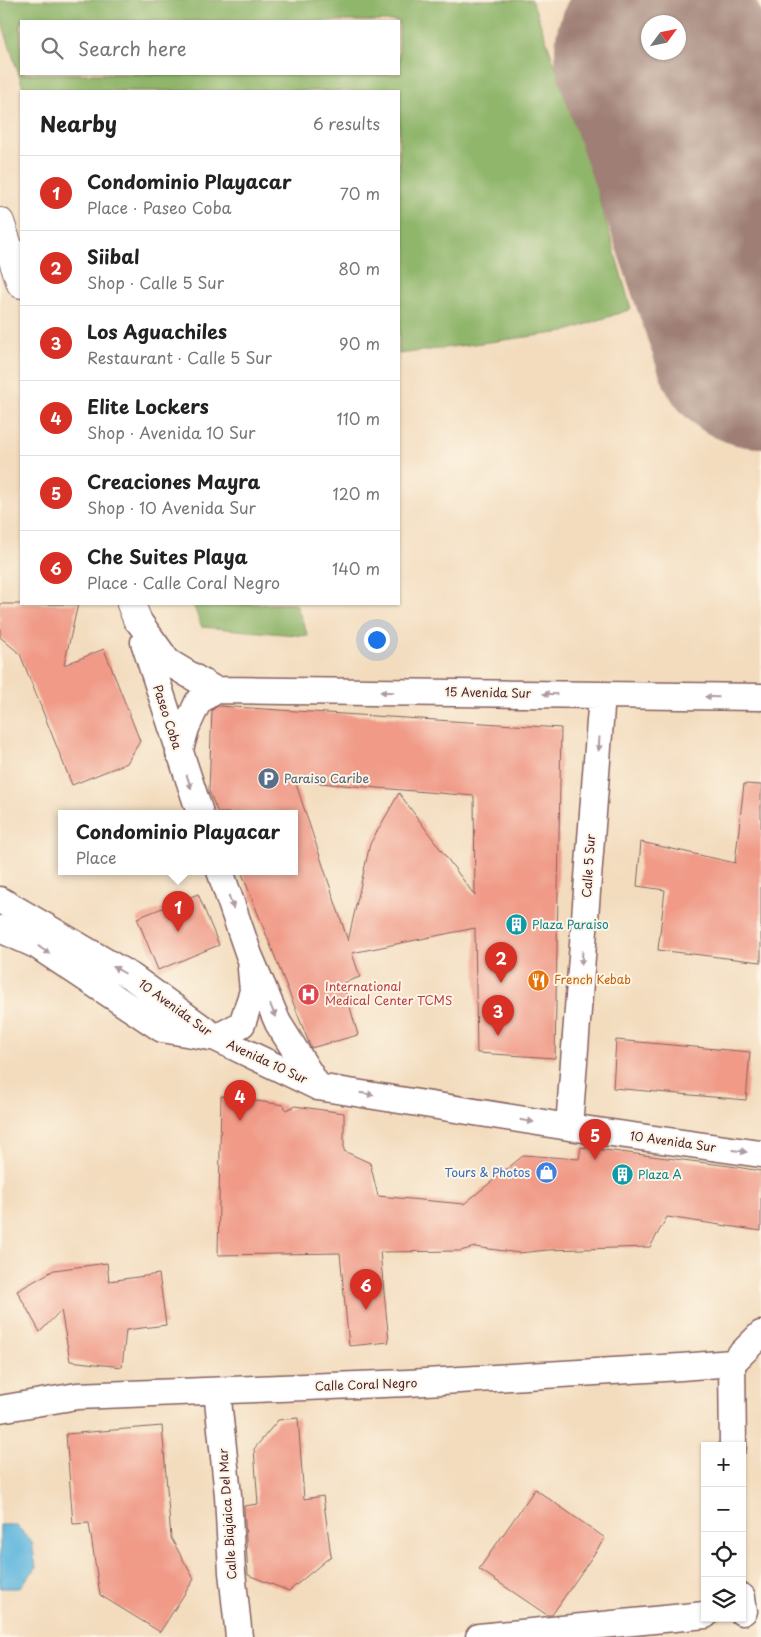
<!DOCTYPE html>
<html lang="en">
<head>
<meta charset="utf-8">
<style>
	body { margin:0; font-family:"Playpen Sans",sans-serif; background:#f2f2f2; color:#222 }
	.controls { position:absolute; right:15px; bottom:15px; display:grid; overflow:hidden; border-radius:0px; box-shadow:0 1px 4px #0004 }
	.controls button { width:45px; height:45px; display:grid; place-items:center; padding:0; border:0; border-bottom:1px solid #e0e0e0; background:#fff; color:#222; font:25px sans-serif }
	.compass { position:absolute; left:641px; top:15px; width:45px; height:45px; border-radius:50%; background:#fff; box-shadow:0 1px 4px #0004; rotate:57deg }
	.you { position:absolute; left:376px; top:639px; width:18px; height:18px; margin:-12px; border:4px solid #fff; border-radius:50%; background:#1a73e8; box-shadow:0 0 0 8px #1a73e833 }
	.badge { display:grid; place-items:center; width:32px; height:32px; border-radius:50%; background:#d93025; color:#fff; font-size:16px; font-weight:700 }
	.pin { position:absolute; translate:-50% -41px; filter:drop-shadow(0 1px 2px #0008) }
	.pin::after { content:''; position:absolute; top:26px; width:18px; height:15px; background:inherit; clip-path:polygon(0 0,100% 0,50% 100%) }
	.popup { position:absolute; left:58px; top:810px; width:240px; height:65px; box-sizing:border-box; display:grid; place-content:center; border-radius:0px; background:#fff; filter:drop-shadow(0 1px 4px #0005); font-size:16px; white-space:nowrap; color:#767676 }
	.popup b { font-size:19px; color:#222 }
	.popup::after { content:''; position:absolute; left:50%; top:100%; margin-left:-10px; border:10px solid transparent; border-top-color:#fff }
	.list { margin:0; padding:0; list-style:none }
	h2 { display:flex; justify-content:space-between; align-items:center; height:65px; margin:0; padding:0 20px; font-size:21px }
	h2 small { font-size:16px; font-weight:400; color:#767676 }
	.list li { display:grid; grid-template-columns:32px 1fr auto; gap:15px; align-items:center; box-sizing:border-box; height:75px; padding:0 20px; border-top:1px solid #e0e0e0 }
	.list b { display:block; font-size:19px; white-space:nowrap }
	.list p { margin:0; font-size:16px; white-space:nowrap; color:#767676 }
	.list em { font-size:16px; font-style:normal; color:#767676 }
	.icon { flex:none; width:28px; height:28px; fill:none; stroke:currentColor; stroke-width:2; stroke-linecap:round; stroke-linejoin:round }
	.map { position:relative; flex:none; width:761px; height:1637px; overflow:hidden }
	.search { position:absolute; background:#fff; box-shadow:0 1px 4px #0004; left:20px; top:20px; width:380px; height:55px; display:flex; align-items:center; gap:12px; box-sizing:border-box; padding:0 18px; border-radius:0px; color:#767676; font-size:19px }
	.panel { position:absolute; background:#fff; box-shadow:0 1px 4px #0004; left:20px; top:90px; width:380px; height:515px; border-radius:0px }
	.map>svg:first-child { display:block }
	.forest { fill:#90b66c; stroke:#6d6a4c; fill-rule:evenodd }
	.water { fill:#61b7de; stroke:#566b84 }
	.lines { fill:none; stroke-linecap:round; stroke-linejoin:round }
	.runway { stroke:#9e7e74; stroke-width:214 }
	.building { fill:#f09a87; fill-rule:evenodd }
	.minor-casing { stroke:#85615e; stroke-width:29 }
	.tertiary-casing { stroke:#85615e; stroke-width:30 }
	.minor { stroke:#fff; stroke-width:26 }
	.tertiary { stroke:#fff; stroke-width:28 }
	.oneway { fill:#ae9aa0 }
	.labels { text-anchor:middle; stroke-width:4; stroke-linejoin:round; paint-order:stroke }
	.street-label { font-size:12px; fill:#4a1f2b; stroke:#fcf5e5 }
	.service-label { font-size:12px; fill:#4e5e75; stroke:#fcf5e5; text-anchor:start }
	.culture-label { font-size:12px; fill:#0d838f; stroke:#fcf5e5; text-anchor:start }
	.food-label { font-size:12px; fill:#c56008; stroke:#fcf5e5; text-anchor:start }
	.health-label { font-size:12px; fill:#be3a42; stroke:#fcf5e5; text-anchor:start }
	.shop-label { font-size:12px; fill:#366cbe; stroke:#fcf5e5; text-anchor:end }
</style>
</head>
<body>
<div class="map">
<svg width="761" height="1637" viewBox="0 0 761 1637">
	<rect width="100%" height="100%" fill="#fcf5e5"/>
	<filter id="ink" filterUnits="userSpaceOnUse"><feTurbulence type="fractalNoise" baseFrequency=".02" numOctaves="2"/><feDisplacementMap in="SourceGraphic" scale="10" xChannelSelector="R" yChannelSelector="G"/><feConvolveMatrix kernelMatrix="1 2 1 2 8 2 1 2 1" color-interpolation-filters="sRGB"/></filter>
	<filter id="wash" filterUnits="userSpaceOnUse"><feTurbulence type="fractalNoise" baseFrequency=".0096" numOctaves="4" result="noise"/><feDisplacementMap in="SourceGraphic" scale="20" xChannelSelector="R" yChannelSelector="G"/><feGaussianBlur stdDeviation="1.12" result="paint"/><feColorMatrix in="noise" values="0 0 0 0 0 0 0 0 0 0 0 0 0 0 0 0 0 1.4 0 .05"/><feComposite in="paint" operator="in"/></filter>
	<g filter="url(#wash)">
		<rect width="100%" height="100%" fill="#f3dcbe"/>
		<path class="forest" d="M 0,0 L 532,0 L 586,152 L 631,309 L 564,332 L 399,354 L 399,91 L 24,91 L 0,16 ZM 21,21 L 399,21 L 399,74 L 21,74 Z
			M 193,604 L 296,604 L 308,636 L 202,627 Z"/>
		<path class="water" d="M 0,1525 L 16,1525 L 32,1542 L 36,1568 L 19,1588 L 0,1588 Z"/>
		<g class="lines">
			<path class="runway" d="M 662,52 L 761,341"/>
		</g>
		<g id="blocks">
			<path class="building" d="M 0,604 L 78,604 L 64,665 L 104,649 L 140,741 L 127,763 L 72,785 L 20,654 L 0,637 Z
				M 218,706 L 561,728 L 555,1058 L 477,1053 L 475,928 L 352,953 L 360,977 L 343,983 L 358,1035 L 311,1048 L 241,871 L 294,871 L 294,813 L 218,813 L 209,791 L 212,710 ZM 295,781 L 474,796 L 475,896 L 399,793 L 370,844 L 348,941 Z
				M 744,784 L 761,785 L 761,962 L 658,950 L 665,890 L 637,886 L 641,842 L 735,863 Z
				M 198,894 L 219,945 L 158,970 L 137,918 Z
				M 616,1040 L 750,1052 L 746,1100 L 613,1088 Z
				M 221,1096 L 284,1105 L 286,1110 L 295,1106 L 344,1113 L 344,1151 L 370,1163 L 378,1196 L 464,1204 L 524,1155 L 579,1159 L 581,1147 L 730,1166 L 761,1171 L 761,1231 L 667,1217 L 650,1247 L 548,1250 L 519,1253 L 475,1247 L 460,1251 L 380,1252 L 389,1342 L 349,1346 L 340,1253 L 218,1255 Z
				M 107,1263 L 109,1281 L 159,1274 L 166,1325 L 126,1330 L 122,1367 L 70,1361 L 61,1310 L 40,1332 L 17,1291 L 54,1270 Z
				M 298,1418 L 304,1499 L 323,1496 L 331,1556 L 289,1591 L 248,1575 L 244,1506 L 258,1504 L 254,1449 L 278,1420 Z
				M 162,1426 L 171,1538 L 194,1579 L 160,1632 L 100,1595 L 89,1523 L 73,1524 L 66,1434 Z
				M 535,1489 L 605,1538 L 552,1615 L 547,1615 L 479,1569 Z"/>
		</g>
	</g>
	<g filter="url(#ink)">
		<use href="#blocks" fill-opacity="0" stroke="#85615e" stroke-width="1"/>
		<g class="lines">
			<defs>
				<path id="minor" d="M 137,619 L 168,662 L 215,690 L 761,697
					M 144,642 L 200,813
					M 179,753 L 186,728 L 198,702 L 215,690
					M 220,871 L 249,955 L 278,1023 L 318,1087
					M 0,900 L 132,977 L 216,1038 L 318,1087 L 569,1127 L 761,1154
					M 0,929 L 36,945 L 162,1029 L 210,1037
					M 216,1038 L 242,1024 L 253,991 L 251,969
					M 569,1127 L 602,695
					M 217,1391 L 228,1495 L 232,1572 L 239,1637
					M 0,1409 L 77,1396 L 408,1383 L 681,1367 L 732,1363
					M 733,1446 L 732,1363 L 761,1334
					M 742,1597 L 744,1611 L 742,1612
					M 479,1637 L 705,1615"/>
				<path id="tertiary" d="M 0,222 L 21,284
					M 131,604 L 137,619"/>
			</defs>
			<use href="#minor" class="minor-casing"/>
			<use href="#tertiary" class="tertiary-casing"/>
			<use href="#minor" class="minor"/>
			<use href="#tertiary" class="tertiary"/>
		</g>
		<defs><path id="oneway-solid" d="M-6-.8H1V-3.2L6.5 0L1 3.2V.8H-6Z" transform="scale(1.25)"/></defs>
		<g class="oneway">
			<use href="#oneway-solid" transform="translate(387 692) rotate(-179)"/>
			<use href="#oneway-solid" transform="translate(550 694) rotate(-179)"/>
			<use href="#oneway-solid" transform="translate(712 697) rotate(-179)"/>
			<use href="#oneway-solid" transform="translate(599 744) rotate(94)"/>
			<use href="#oneway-solid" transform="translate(189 782) rotate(71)"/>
			<use href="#oneway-solid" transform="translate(231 902) rotate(71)"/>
			<use href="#oneway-solid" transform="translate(44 950) rotate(34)"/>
			<use href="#oneway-solid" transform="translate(582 958) rotate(94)"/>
			<use href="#oneway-solid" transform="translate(119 970) rotate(-150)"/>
			<use href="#oneway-solid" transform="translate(273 1011) rotate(67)"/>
			<use href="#oneway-solid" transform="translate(367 1094) rotate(9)"/>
			<use href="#oneway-solid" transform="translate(527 1121) rotate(9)"/>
			<use href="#oneway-solid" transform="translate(740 1151) rotate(8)"/>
		</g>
	</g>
	<defs>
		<symbol id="parking-disc" viewBox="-11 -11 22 22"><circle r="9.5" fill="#5c6f8a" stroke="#fcf5e5"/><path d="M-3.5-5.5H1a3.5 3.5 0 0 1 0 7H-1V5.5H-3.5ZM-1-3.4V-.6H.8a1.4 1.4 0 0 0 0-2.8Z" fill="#fff"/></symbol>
		<symbol id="building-disc" viewBox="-11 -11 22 22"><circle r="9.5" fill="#0f9aa8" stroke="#fcf5e5"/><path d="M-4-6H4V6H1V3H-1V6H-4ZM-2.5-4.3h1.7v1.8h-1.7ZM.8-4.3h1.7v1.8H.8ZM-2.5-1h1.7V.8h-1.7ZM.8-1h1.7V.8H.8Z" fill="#fff"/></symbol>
		<symbol id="restaurant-disc" viewBox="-11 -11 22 22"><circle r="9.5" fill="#e8710a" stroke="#fcf5e5"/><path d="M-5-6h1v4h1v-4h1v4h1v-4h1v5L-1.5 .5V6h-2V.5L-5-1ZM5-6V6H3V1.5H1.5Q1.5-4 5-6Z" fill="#fff"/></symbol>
		<symbol id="hospital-disc" viewBox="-11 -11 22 22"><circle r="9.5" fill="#e0444e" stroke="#fcf5e5"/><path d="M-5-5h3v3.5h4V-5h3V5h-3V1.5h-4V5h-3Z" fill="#fff"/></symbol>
		<symbol id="shop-disc" viewBox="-11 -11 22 22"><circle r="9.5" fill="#3f7fe0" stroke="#fcf5e5"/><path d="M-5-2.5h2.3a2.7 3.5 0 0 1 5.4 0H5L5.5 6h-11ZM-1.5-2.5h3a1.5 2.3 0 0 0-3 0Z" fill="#fff"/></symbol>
	</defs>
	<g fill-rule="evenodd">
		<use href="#parking-disc" x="256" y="766" width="25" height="25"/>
		<use href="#building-disc" x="504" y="912" width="25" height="25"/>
		<use href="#restaurant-disc" x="526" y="968" width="25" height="25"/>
		<use href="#hospital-disc" x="296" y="982" width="25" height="25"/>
		<use href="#shop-disc" x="534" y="1160" width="25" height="25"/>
		<use href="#building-disc" x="610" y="1162" width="25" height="25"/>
	</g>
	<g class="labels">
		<g class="street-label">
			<text transform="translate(488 693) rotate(1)" y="4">15 Avenida Sur</text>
			<text transform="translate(167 717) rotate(72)" y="4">Paseo Coba</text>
			<text transform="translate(589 866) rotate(-86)" y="4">Calle 5 Sur</text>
			<text transform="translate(175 1008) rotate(36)" y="4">10 Avenida Sur</text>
			<text transform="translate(267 1062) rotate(25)" y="4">Avenida 10 Sur</text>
			<text transform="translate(673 1142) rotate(8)" y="4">10 Avenida Sur</text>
			<text transform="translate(366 1385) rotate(-2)" y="4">Calle Coral Negro</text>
			<text transform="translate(228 1514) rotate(-94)" y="4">Calle Biajaica Del Mar</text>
		</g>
		<g class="service-label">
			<text x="284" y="783">Paraiso Caribe</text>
		</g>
		<g class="culture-label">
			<text x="532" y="929">Plaza Paraiso</text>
			<text x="638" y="1179">Plaza A</text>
		</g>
		<g class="food-label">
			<text x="554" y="984">French Kebab</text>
		</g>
		<g class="health-label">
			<text x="325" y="991">International<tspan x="325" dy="14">Medical Center TCMS</tspan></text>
		</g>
		<g class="shop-label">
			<text x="530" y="1177">Tours &amp; Photos</text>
		</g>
	</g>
</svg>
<div class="controls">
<button>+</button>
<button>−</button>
<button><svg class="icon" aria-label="locate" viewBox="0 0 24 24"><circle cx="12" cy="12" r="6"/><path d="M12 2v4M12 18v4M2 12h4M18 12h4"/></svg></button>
<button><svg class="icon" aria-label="layers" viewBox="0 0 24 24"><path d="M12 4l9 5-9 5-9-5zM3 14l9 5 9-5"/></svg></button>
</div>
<svg class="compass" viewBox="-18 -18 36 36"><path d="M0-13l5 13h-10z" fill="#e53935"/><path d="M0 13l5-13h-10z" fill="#767676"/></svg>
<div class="you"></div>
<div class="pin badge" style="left:178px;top:932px">1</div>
<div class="popup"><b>Condominio Playacar</b>Place</div>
<div class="pin badge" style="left:501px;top:983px">2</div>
<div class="pin badge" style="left:498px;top:1036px">3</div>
<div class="pin badge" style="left:240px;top:1121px">4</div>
<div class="pin badge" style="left:595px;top:1160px">5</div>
<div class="pin badge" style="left:366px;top:1310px">6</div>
<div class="search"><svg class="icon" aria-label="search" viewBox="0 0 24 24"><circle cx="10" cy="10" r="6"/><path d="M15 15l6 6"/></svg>Search here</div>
<section class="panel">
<h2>Nearby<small>6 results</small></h2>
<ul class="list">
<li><span class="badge">1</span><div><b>Condominio Playacar</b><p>Place · Paseo Coba</p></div><em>70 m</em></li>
<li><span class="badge">2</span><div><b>Siibal</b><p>Shop · Calle 5 Sur</p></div><em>80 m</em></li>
<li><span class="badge">3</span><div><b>Los Aguachiles</b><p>Restaurant · Calle 5 Sur</p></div><em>90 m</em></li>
<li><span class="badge">4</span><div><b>Elite Lockers</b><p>Shop · Avenida 10 Sur</p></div><em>110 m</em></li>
<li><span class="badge">5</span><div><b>Creaciones Mayra</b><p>Shop · 10 Avenida Sur</p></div><em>120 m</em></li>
<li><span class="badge">6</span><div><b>Che Suites Playa</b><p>Place · Calle Coral Negro</p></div><em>140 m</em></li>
</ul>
</section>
</div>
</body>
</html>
